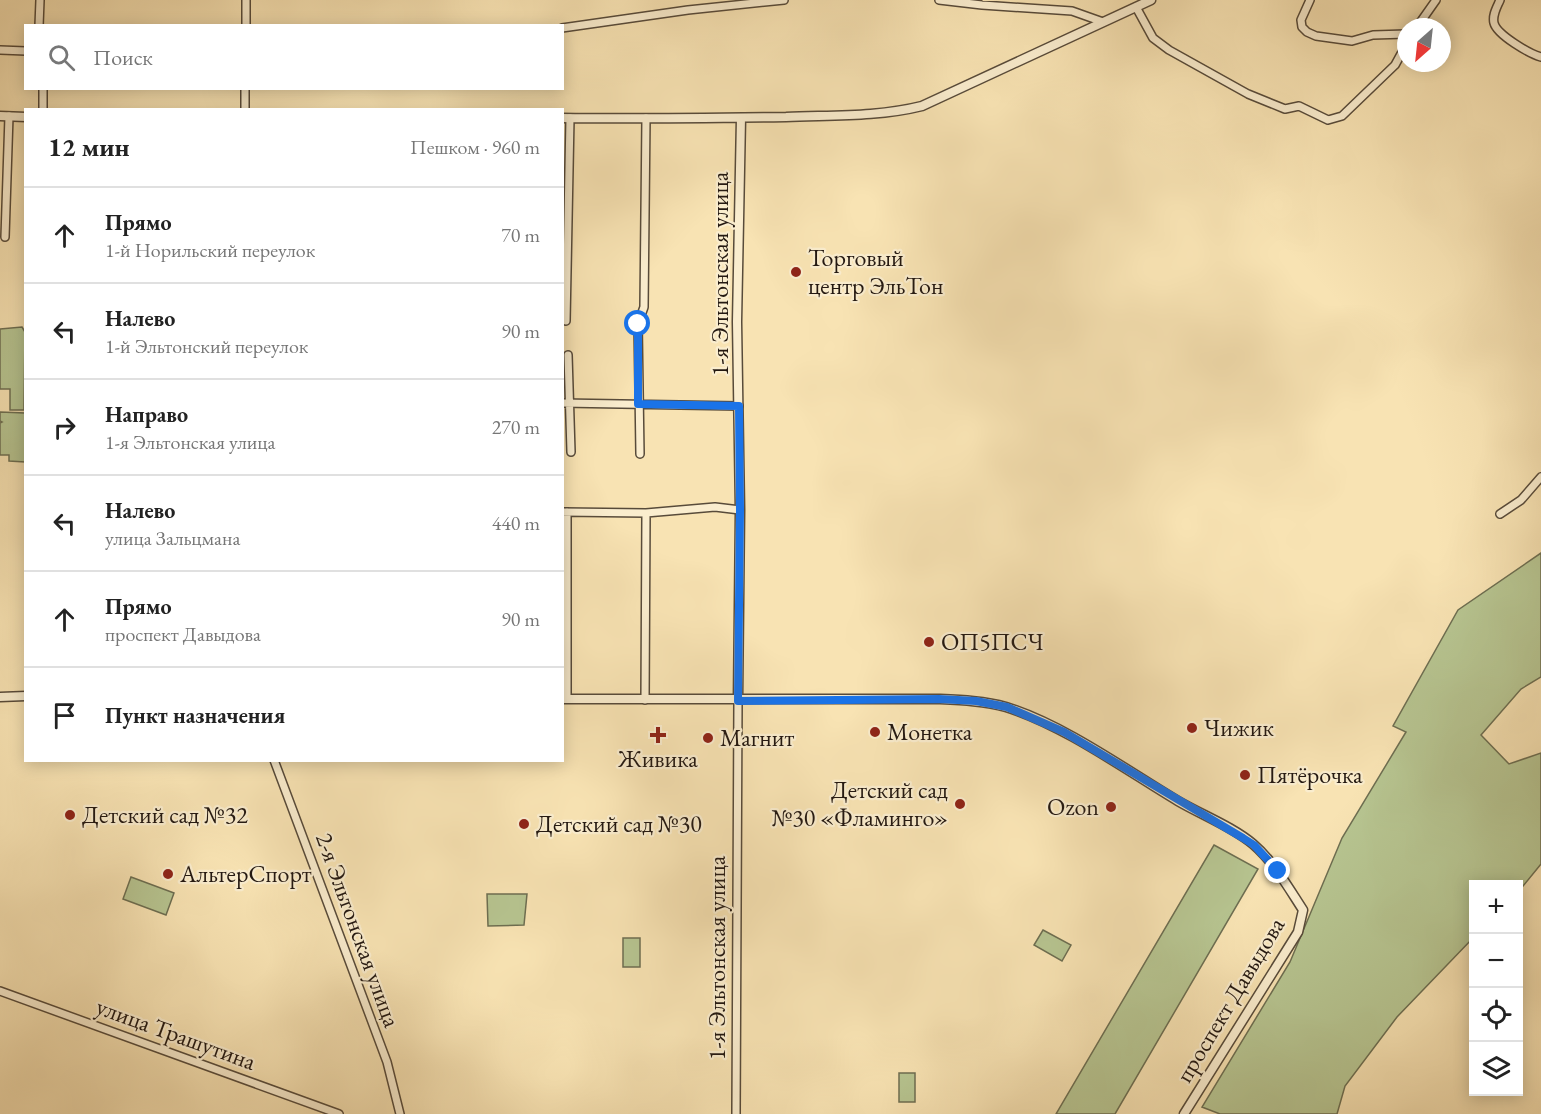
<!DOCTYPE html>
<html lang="ru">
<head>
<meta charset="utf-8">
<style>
	body { margin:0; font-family:"EB Garamond",serif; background:#f6f6f6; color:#222 }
	.controls { position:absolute; right:18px; bottom:18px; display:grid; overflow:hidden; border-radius:0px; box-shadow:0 3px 15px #0003 }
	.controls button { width:54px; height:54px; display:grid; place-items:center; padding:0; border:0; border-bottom:2px solid #e0e0e0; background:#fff; color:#222; font:30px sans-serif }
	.compass { position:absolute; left:1397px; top:18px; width:54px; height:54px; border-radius:50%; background:#fff; box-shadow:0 3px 15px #0003; rotate:207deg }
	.stop { position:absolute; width:18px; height:18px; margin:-14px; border:4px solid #1a73e8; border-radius:50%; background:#fff }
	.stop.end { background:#1a73e8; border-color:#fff; box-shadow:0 2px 6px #0008 }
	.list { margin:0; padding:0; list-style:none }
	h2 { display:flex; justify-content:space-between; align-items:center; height:78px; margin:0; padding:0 24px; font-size:26px }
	h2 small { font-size:20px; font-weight:400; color:#767676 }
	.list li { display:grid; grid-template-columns:39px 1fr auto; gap:18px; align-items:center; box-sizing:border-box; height:96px; padding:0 24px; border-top:2px solid #e0e0e0 }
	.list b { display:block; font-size:22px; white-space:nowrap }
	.list p { margin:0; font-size:20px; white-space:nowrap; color:#767676 }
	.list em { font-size:20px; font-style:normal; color:#767676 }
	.icon { flex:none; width:33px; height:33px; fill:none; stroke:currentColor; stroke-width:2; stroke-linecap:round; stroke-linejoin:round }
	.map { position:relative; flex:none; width:1541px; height:1114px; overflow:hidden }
	.search { position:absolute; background:#fff; box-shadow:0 3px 15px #0003; left:24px; top:24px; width:540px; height:66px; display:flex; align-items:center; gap:15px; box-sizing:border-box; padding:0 21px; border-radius:0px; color:#767676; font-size:22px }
	.panel { position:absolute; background:#fff; box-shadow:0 3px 15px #0003; left:24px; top:108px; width:540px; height:654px; border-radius:0px }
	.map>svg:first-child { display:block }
	.green { fill:#b7c591; stroke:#6d6e51; stroke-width:1.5 }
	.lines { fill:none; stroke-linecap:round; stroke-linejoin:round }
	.minor-casing { stroke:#584b3a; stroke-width:10 }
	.tertiary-casing { stroke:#584b3a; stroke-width:11 }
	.minor { stroke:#faedce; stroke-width:7 }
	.tertiary { stroke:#faedce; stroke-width:8 }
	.route { stroke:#1a73e8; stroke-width:8 }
	.poi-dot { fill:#8f2418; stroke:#faedce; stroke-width:2 }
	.labels { text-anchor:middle; stroke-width:4.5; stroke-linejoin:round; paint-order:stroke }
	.poi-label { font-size:24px; fill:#231811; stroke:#faedce; text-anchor:start }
	.street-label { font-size:24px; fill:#231811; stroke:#faedce }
</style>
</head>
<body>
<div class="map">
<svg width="1541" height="1114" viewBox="0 0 1541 1114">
	<rect width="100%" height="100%" fill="#f8e3b3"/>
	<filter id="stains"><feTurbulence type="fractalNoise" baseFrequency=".00333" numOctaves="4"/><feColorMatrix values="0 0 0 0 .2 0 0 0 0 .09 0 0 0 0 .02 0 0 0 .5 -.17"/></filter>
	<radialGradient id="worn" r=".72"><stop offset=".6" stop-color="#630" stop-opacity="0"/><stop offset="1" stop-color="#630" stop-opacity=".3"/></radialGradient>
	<path class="green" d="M 22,327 L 25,332 L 24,410 L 10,410 L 10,389 L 0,389 L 0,329 Z
		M 0,412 L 25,413 L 25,462 L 9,461 L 9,455 L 0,455 L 0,423 L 2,422 L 0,421 Z
		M 1541,553 L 1541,677 L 1521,689 L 1481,735 L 1509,764 L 1541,753 L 1541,864 L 1519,891 L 1518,884 L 1474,884 L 1473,938 L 1397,1017 L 1345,1086 L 1337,1114 L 1220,1114 L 1202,1107 L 1290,962 L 1342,838 L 1406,732 L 1393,726 L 1458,610 Z
		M 1214,845 L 1258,869 L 1115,1114 L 1056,1114 Z
		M 131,877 L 174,893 L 166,915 L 123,899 Z
		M 487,894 L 527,894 L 524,925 L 488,926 Z
		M 1043,930 L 1071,945 L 1062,961 L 1034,945 Z
		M 623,938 L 640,938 L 640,967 L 623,967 Z
		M 899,1073 L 915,1073 L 915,1102 L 899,1102 Z"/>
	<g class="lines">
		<defs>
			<path id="minor" d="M 939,0 L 982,5 L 1072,11 L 1103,22
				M 1310,0 L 1301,20 L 1302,27 L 1307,32 L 1316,36 L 1352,41 L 1373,35 L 1406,34
				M 1500,0 C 1497,7 1492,15 1494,23 C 1497,35 1530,54 1541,57
				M 1136,7 L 1153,38 L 1169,50 L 1248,94 L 1285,109 L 1299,106 L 1328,120 L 1342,116 L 1395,65 L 1406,45
				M 39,26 L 40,0
				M 246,26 L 246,0
				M 1417,27 L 1436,0
				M 562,28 L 688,10 L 784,0
				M 0,50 L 26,51
				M 43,110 L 43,88
				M 245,110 L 245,88
				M 5,237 L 9,116
				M 566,321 L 570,118
				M 568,355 L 571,452
				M 562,403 L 739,406
				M 640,454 L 638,324 L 644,307 L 646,118
				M 563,512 L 646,513 L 715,507 L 740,510
				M 567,512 L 567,699
				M 1500,514 L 1521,500 L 1541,477
				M 645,700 L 646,513
				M 274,760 L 387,1062 L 400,1114
				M 0,991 L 339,1114
				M 736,1114 L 738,701"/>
			<path id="tertiary" d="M 0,116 L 26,117
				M 562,118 C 637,119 712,118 786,117 C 832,115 878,117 922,106 L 1151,0
				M 0,697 L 26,696
				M 562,699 L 939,699 C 961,700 985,701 1006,707 C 1064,725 1126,770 1178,801 C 1202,815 1233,827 1253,844 C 1274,862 1288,887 1303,910 L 1298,932 L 1184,1114
				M 738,701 L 740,510 L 737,322 L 741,118"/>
		</defs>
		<use href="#minor" class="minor-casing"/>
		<use href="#tertiary" class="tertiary-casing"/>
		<use href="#minor" class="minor"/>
		<use href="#tertiary" class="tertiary"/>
	</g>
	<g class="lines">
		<path class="route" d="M 638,324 L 638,404 L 739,406 L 740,510 L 738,701 L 939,699 L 976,701 L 1007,707 L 1064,732 L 1243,838 L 1254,845 L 1278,871"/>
	</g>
	<g class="poi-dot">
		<circle cx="796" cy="272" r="6"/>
		<circle cx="929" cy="642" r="6"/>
		<circle cx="1192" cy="728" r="6"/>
		<circle cx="875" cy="732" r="6"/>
		<path d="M655 726h6v6h6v6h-6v6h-6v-6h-6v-6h6z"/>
		<circle cx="708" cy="738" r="6"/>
		<circle cx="1245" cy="775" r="6"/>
		<circle cx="960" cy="804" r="6"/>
		<circle cx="1111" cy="807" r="6"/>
		<circle cx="70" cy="815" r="6"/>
		<circle cx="524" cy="824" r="6"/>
		<circle cx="168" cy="874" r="6"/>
	</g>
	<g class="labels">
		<g class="poi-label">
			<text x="808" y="266">Торговый<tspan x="808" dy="28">центр ЭльТон</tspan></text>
			<text x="941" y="650">ОП5ПСЧ</text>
			<text x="1204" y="736">Чижик</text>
			<text x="887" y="740">Монетка</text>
			<text x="720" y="746">Магнит</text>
			<text x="658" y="767" text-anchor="middle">Живика</text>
			<text x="1257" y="783">Пятёрочка</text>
			<text x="948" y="798" text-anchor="end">Детский сад<tspan x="948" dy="28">№30 «Фламинго»</tspan></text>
			<text x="1099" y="815" text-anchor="end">Ozon</text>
			<text x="82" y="823">Детский сад №32</text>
			<text x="536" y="832">Детский сад №30</text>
			<text x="180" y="882">АльтерСпорт</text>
		</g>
		<g class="street-label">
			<text transform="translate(720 274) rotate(-90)" y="8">1-я Эльтонская улица</text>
			<text transform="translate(358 930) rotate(70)" y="8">2-я Эльтонская улица</text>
			<text transform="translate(717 958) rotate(-90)" y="8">1-я Эльтонская улица</text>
			<text transform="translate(1230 1000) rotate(-59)" y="8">проспект Давыдова</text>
			<text transform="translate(176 1034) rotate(20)" y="8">улица Трашутина</text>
		</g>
	</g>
	<rect width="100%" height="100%" filter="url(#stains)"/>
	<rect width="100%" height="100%" fill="url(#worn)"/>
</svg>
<div class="controls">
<button>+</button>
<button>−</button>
<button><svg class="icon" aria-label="locate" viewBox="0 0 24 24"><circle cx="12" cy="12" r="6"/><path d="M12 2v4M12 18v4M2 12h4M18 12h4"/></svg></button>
<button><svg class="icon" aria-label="layers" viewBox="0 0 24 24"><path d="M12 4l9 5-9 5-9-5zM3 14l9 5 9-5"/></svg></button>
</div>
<svg class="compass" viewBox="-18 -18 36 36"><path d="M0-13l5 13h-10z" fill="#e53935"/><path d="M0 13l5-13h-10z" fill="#767676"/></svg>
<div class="stop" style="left:638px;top:324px"></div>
<div class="stop end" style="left:1278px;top:871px"></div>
<div class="search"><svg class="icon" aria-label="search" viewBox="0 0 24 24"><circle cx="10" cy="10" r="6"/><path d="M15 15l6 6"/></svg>Поиск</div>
<section class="panel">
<h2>12 мин<small>Пешком · 960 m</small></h2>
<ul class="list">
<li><svg class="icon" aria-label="ahead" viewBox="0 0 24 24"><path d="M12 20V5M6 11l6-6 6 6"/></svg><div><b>Прямо</b><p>1-й Норильский переулок</p></div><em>70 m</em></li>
<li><svg class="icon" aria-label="left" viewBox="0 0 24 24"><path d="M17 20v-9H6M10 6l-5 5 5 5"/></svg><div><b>Налево</b><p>1-й Эльтонский переулок</p></div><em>90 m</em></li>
<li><svg class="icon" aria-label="right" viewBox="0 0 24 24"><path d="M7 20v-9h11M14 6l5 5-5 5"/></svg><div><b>Направо</b><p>1-я Эльтонская улица</p></div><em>270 m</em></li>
<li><svg class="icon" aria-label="left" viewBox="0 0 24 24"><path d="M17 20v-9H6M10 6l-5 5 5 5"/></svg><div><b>Налево</b><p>улица Зальцмана</p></div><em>440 m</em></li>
<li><svg class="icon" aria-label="ahead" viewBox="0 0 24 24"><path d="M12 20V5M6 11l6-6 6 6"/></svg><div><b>Прямо</b><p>проспект Давыдова</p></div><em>90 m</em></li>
<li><svg class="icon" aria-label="arrive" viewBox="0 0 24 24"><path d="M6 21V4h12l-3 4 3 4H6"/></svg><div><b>Пункт назначения</b></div></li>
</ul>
</section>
</div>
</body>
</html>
